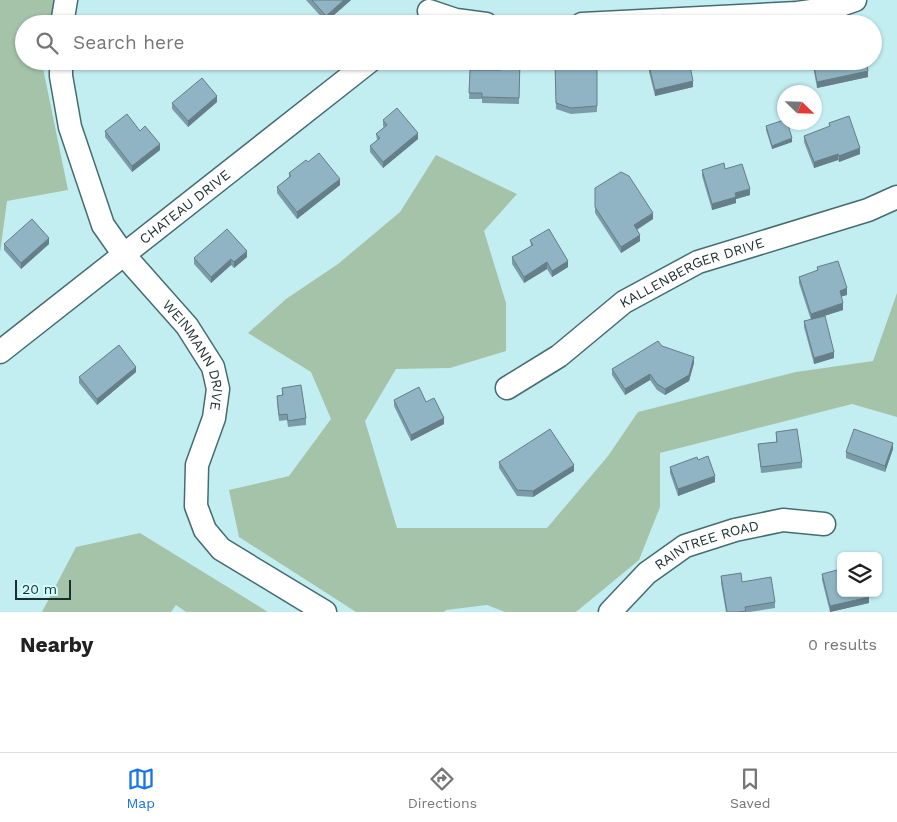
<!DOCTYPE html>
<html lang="en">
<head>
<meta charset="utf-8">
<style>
	body { margin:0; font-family:"Work Sans",sans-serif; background:#f6f6f6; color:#222 }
	.controls { position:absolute; right:15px; bottom:15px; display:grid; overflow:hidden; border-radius:8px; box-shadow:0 1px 4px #0004 }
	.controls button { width:45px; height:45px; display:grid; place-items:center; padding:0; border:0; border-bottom:1px solid #e0e0e0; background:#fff; color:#222; font:25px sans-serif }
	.compass { position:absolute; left:777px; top:85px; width:45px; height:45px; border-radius:50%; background:#fff; box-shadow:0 1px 4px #0004; rotate:113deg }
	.scale { position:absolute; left:15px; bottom:12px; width:56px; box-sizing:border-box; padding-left:5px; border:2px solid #1c2d2e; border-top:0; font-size:14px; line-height:18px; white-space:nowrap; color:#1c2d2e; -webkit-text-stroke:4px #d0fcfe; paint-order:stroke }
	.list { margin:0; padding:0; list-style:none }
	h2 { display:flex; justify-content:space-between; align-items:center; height:65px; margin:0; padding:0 20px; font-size:21px }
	h2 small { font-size:16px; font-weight:400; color:#767676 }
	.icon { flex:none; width:28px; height:28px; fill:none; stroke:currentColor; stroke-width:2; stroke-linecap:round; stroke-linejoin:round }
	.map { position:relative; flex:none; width:897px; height:612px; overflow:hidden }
	.search { position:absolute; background:#fff; box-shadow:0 1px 4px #0004; left:15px; right:15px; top:15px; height:55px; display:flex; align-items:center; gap:12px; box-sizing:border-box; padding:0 18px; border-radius:28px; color:#767676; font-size:19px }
	.sheet { height:140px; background:#fff }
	nav { display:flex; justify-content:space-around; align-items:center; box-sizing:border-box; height:70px; border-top:1px solid #e0e0e0; background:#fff; font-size:14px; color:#767676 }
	nav a { display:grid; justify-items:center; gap:2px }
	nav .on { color:#1a73e8 }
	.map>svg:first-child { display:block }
	.green { fill:#a5c3a9 }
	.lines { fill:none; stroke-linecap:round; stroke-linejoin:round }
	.street-casing { stroke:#456c6f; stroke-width:25 }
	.street { stroke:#fff; stroke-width:22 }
	.wall { fill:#7c9ba8 }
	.shaded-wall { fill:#657e88 }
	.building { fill:#90b4c3; stroke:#657e88 }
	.labels { text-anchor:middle; stroke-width:4; stroke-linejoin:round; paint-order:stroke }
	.street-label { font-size:14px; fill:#1c2d2e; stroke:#d0fcfe }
</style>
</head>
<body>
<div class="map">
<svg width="897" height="612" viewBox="0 0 897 612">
	<rect width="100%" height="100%" fill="#c3eef1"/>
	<path class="green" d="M 0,0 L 55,0 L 50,24 L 24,24 L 24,61 L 44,61 L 43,68 L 68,190 L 7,201 L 0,253 Z
		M 436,155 L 517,194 L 484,231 L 506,303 L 506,351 L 450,368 L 396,369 L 365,421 L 397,528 L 547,528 L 608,456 L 638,412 L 796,372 L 873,361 L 897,293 L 897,417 L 852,404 L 660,453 L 660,507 L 639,560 L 576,612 L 505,612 L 487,605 L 446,610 L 444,612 L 356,612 L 239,537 L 229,490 L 289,476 L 331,419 L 311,372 L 248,333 L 286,299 L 338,264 L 400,212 Z
		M 140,533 L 268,612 L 186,612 L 176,605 L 171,612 L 42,612 L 76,547 Z"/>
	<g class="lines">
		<defs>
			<g id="street">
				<path d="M 429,11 L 456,20 L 486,24"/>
				<path d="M 62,24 L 66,0"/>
				<path d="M 582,24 L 797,13 L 832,8 L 855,0"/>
				<path id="s1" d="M 61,61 L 61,76 L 70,127 L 103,225 L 124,255 L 187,326 L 213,367 L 218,389 L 214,418 L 197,465 L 196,506 L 205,530 L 221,549 L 325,612"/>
				<path id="s2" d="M 0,352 L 370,61"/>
				<path id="s3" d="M 507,388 L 559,356 L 624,302 L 698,262 L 868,210 L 897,197"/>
				<path id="s4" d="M 610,612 L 647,573 L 685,546 L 735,530 L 783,520 L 824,524"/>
			</g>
		</defs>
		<use href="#street" class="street-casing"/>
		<use href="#street" class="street"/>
	</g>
	<path class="wall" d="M 306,0 L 351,0 L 326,22 Z
		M 520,61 L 519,104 L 482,103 L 482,99 L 469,99 L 470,70 L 501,70 Z
		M 812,61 L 866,61 L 868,77 L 817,88 Z
		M 555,64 L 579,67 L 597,67 L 597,112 L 571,114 L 556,109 Z
		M 649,66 L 693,87 L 655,96 L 649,72 Z
		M 217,102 L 188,127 L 172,109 L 172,103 Z
		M 383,120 L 418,139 L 383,168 L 370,152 L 370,146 L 377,140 L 376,134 L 384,127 L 383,126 Z
		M 829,123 L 860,154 L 839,162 L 838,160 L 814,168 L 804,142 L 804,136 L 829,127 Z
		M 766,126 L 792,142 L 772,149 L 766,130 Z
		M 105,131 L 140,131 L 160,150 L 132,172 L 105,137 Z
		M 308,162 L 340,185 L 297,219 L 277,193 L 277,187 L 289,177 L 289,173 Z
		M 725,169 L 750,195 L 736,199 L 736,203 L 712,210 L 702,176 L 702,170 Z
		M 595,188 L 653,219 L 637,230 L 640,241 L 621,253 L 595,213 Z
		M 530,240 L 568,267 L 552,277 L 547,269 L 524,283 L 512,264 L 512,257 L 531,246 Z
		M 4,244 L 49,244 L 21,269 L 4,250 Z
		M 247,257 L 234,268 L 231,265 L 211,283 L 194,264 L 194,258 Z
		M 817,267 L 847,295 L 841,296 L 843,310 L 818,318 L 834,358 L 814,364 L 804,327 L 804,321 L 811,320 L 799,283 L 799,277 L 817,271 Z
		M 662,346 L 694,363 L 689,381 L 665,395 L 657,390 L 650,380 L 625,395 L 612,375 L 612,369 Z
		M 136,372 L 97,405 L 79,383 L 79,377 Z
		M 282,388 L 306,418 L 306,425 L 288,427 L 287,420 L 279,421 L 277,402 L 277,396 L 282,395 Z
		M 394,400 L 426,402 L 444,424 L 411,441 L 394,406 Z
		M 776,432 L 802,462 L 802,468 L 761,473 L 758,444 L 776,442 Z
		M 893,449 L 885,472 L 846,458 L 846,452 Z
		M 499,462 L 574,471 L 533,497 L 517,496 L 499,468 Z
		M 670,467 L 715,482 L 678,496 L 670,473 Z
		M 822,574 L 869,603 L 830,612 L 822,580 Z
		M 721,576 L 742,582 L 775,602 L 775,608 L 750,612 L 726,612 L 721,583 Z"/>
	<path class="shaded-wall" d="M 344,0 L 351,0 L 326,22 L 326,16 Z
		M 868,71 L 868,77 L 817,88 L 817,82 Z
		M 693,81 L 693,87 L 655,96 L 655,90 Z
		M 217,96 L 217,102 L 188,127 L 188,121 Z
		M 418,133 L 418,139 L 383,168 L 383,162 Z
		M 792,138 L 792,142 L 772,149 L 772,146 Z
		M 160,144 L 160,150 L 132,172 L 132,166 Z
		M 860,148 L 860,154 L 839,162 L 839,156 Z
		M 838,154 L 838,160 L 814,168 L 814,162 Z
		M 340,179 L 340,185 L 297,219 L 297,212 Z
		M 750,189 L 750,195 L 736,199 L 736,203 L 712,210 L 712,204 L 735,193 Z
		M 653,213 L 653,219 L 634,231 L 634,225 Z
		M 640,235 L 640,241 L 621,253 L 621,247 Z
		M 49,238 L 49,244 L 21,269 L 21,263 Z
		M 247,251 L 247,257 L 234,268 L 234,262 Z
		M 231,259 L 231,265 L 211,283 L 211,277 Z
		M 568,261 L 568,267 L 552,277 L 552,271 Z
		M 547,262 L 547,269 L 524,283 L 524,277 Z
		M 847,288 L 847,295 L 840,297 L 840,291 Z
		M 843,303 L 843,310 L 811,320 L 811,314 Z
		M 834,352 L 834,358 L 814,364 L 814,358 Z
		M 694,357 L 694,363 L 689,381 L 665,395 L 665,389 Z
		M 136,367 L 136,372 L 97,405 L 97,399 Z
		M 650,374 L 650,380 L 625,395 L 625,389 Z
		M 444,418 L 444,424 L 411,441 L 411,435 Z
		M 893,443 L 893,449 L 885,472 L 885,466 Z
		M 574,465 L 574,471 L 533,497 L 533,491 Z
		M 715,476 L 715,482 L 678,496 L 678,489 Z
		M 869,597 L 869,603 L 830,612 L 830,606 Z"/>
	<path class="building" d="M 312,0 L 344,0 L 326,16 Z
		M 272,16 L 279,24 L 263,24 Z
		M 501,61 L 520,61 L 519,98 L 482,97 L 482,93 L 469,93 L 470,70 L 501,70 Z
		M 671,61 L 689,61 L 693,81 L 655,90 L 649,66 Z
		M 813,61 L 866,61 L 868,71 L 817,82 Z
		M 579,63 L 579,67 L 597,67 L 597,106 L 571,108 L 556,103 L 555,64 Z
		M 202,78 L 217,96 L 188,121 L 172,103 Z
		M 397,108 L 418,133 L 383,162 L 370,146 L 380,138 L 376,134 L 387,125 L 383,120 Z
		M 127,114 L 140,131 L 145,126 L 160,144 L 132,166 L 105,131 Z
		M 849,116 L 860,148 L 839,156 L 838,154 L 814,162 L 804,136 L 830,126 L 829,123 Z
		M 784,120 L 784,122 L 787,122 L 792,138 L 772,146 L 766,126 Z
		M 319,153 L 340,179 L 297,212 L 277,187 L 291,176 L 289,173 L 306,160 L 308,162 Z
		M 724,163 L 725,169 L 742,164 L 750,189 L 735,193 L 736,197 L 712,204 L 702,170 Z
		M 621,172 L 629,176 L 653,213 L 634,225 L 640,235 L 621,247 L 595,207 L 595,188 Z
		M 32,219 L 49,238 L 21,263 L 4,244 Z
		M 227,229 L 247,251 L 234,262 L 231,259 L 211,277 L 194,258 Z
		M 549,229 L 568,261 L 552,271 L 547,262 L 524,277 L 512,257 L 533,245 L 530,240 Z
		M 838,261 L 847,288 L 840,291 L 843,303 L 811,314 L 799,277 L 818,270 L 817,267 Z
		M 825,316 L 834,352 L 814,358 L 804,321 Z
		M 658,341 L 662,346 L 694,357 L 689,375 L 665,389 L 657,384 L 650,374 L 625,389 L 612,369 Z
		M 119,345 L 136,367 L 97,399 L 79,377 Z
		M 301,385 L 306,418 L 288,421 L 287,414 L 279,415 L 277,396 L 283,395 L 282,388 Z
		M 419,387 L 426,402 L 434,398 L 444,418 L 411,435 L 394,400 Z
		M 550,429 L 574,465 L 533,491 L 517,490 L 499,462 Z
		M 797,429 L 802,462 L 761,467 L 758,444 L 777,442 L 776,432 Z
		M 854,429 L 893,443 L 885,466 L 846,452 Z
		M 708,456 L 715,476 L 678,489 L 670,467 L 697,457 L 698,460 Z
		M 841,569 L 841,593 L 868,593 L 869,597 L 830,606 L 822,574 Z
		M 741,573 L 742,582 L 771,577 L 775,602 L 745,607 L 746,611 L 738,612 L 727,612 L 721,576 Z"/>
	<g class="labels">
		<g class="street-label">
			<text dy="5" stroke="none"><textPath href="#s2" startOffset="235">CHATEAU DRIVE</textPath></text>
			<text dy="5" stroke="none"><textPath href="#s3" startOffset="220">KALLENBERGER DRIVE</textPath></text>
			<text dy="5" stroke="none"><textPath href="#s1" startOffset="332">WEINMANN DRIVE</textPath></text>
			<text dy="5" stroke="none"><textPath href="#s4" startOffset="121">RAINTREE ROAD</textPath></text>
		</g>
	</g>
</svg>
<div class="controls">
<button><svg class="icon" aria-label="layers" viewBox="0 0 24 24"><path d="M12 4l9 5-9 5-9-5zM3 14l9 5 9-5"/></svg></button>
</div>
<svg class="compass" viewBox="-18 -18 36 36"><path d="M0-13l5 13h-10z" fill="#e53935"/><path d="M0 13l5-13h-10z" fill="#767676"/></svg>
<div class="scale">20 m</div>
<div class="search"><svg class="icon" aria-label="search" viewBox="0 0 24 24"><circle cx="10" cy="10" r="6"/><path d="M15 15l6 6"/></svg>Search here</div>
</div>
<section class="sheet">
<h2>Nearby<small>0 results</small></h2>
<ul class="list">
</ul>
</section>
<nav>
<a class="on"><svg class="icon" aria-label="map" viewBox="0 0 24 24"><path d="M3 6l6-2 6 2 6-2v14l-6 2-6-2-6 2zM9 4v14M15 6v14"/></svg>Map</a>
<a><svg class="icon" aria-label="directions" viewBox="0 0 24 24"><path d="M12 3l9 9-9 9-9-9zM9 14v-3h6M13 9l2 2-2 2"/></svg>Directions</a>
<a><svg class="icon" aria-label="saved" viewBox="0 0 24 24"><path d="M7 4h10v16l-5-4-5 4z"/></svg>Saved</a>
</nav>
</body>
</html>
